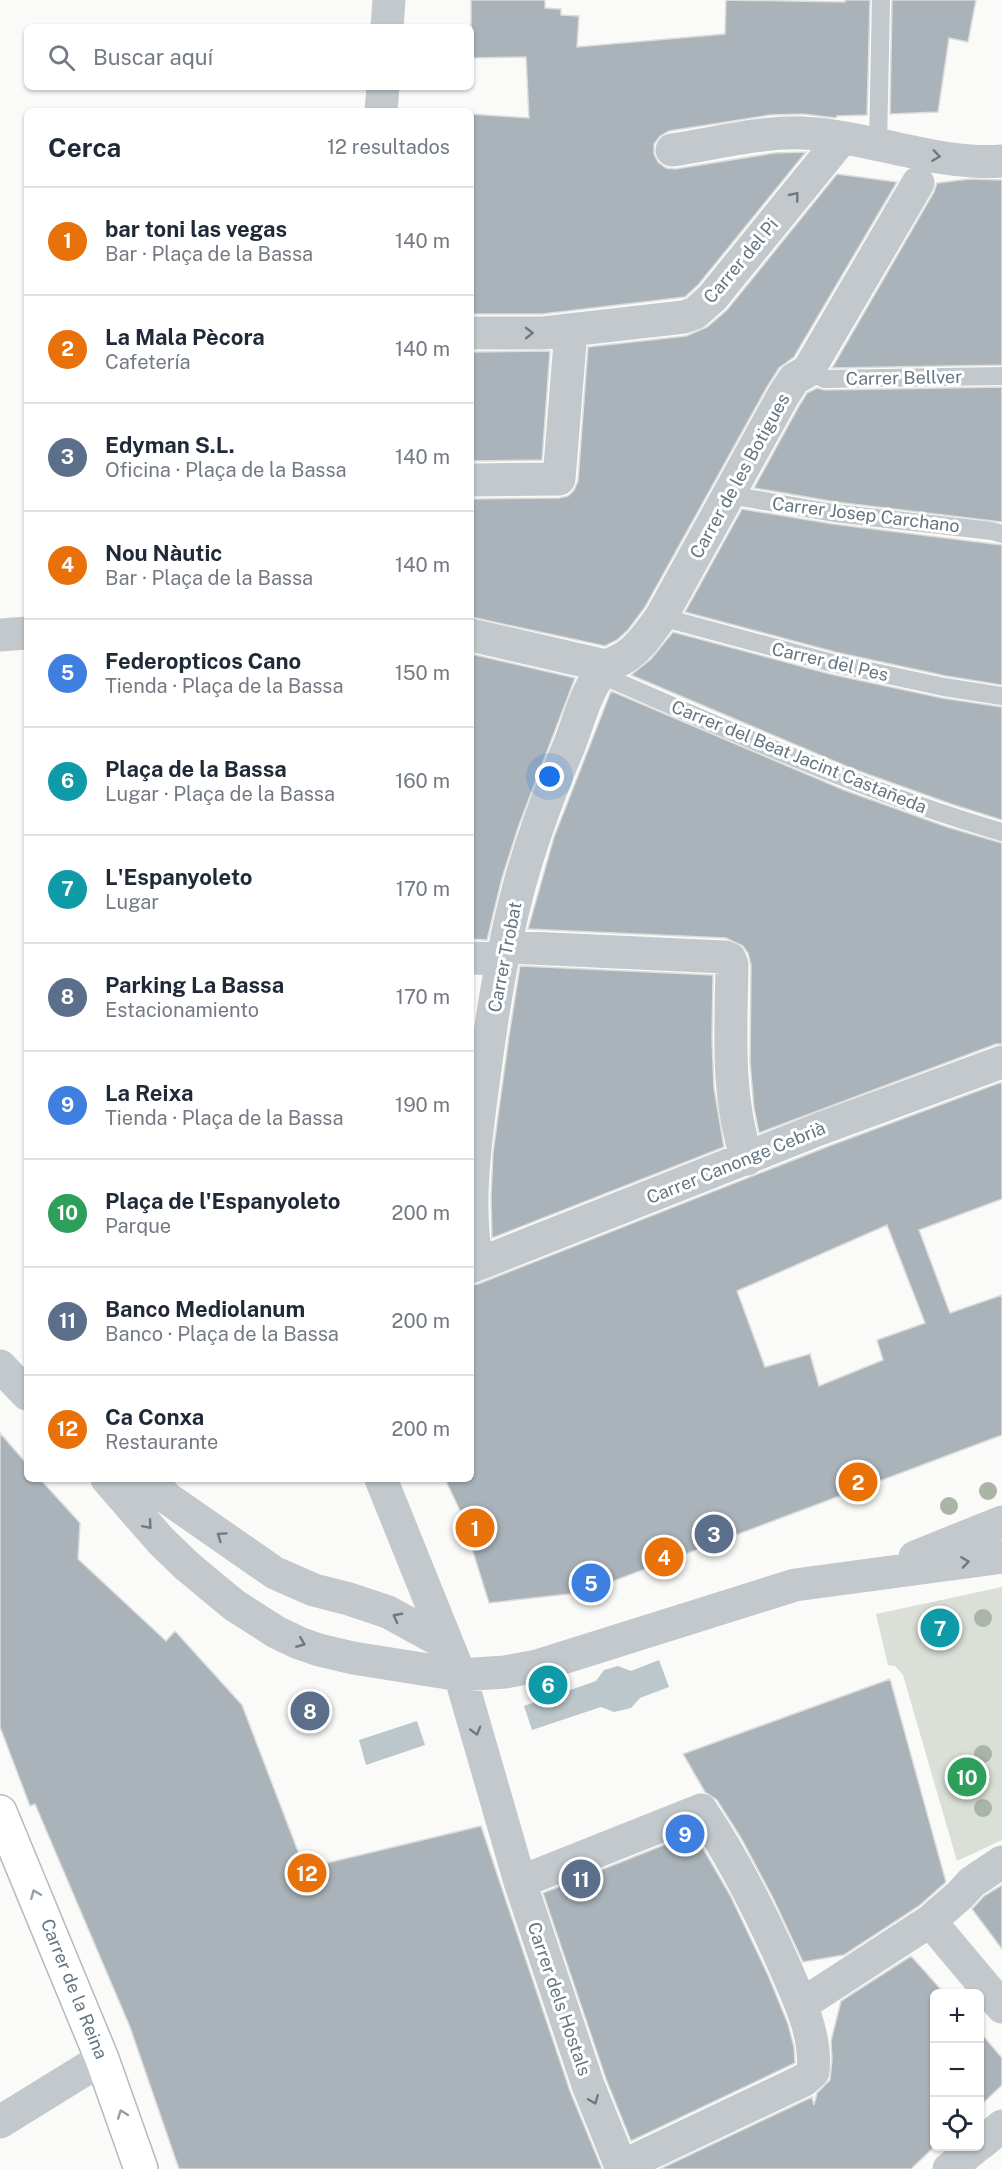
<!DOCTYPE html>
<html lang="es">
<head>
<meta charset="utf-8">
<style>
	body { margin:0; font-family:"Public Sans",sans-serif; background:#f6f6f7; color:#1f2937 }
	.controls { position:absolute; right:18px; bottom:18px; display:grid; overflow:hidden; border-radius:9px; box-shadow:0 2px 4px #0004 }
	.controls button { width:54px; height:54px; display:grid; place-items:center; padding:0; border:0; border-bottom:2px solid #e0e1e3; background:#fff; color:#1f2937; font:30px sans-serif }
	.you { position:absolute; left:550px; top:777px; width:21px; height:21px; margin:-15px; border:4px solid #fff; border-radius:50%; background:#1a73e8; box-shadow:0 0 0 9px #1a73e833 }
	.badge { display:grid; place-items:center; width:39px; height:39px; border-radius:50%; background:#0f766e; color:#fff; font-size:20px; font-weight:700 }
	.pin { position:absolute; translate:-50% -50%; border:3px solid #fff; box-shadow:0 2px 6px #0006 }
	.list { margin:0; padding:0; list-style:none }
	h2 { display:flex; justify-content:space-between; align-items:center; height:78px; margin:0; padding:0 24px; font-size:26px }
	h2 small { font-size:20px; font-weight:400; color:#747a83 }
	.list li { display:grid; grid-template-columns:39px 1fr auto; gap:18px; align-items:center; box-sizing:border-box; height:108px; padding:0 24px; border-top:2px solid #e0e1e3 }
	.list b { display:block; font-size:22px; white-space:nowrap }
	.list p { margin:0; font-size:20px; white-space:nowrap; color:#747a83 }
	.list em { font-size:20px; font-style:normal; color:#747a83 }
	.icon { flex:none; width:33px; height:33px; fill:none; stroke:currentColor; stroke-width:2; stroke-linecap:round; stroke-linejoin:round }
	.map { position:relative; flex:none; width:1002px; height:2169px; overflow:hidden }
	.search { position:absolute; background:#fff; box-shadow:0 2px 4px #0004; left:24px; top:24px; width:450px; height:66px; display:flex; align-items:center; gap:15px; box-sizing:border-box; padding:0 21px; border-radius:9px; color:#747a83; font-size:22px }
	.panel { position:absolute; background:#fff; box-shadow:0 2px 4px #0004; left:24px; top:108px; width:450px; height:1374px; border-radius:9px }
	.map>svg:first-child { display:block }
	.green { fill:#dadfd7 }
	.water { fill:#bbc7cb }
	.building { fill:#aab3b9; stroke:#dcdcda; stroke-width:1.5; fill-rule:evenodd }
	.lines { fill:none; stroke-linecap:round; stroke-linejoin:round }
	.secondary-casing { stroke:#b3babf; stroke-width:36 }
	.lane { stroke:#c3c8cc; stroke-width:18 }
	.street { stroke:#c3c8cc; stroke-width:33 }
	.secondary { stroke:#fff; stroke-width:33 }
	.tree { fill:#aab4a7 }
	.oneway { stroke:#6a7a87 }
	.oneway2 { stroke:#939fa8 }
	.labels { text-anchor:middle; stroke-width:6; stroke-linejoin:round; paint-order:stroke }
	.street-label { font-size:18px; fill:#657683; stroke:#fff }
</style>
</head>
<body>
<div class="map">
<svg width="1002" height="2169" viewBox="0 0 1002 2169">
	<rect width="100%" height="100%" fill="#fafaf8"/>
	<path class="green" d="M 1002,1587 L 1002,1840 L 957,1861 L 903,1675 L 895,1666 L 888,1665 L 876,1614 Z"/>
	<path class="water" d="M 659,1660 L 669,1687 L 640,1698 L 631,1708 L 614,1712 L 601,1707 L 532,1730 L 524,1706 L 596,1681 L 604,1670 L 618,1666 L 631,1671 Z
		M 417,1721 L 425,1745 L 366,1765 L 359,1740 Z"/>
	<path class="building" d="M 471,0 L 545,0 L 545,8 L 561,9 L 561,15 L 579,16 L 577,47 L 725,34 L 726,0 L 845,2 L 845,0 L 870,0 L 867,115 L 837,116 L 836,118 L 803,114 L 770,115 L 669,131 L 660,136 L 654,144 L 654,154 L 658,162 L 666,168 L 675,169 L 774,153 L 806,152 L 698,285 L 685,297 L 542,314 L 471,314 L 471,114 L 529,118 L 526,57 L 471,58 Z
		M 892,0 L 976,0 L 968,42 L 949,38 L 938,112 L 890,114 Z
		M 837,174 L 897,182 L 794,357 L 779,368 L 767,387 L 645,607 L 628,630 L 617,640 L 605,646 L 471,617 L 471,499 L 559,498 L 568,496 L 574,490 L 578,481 L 588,347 L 686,336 L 707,327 L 727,310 Z
		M 969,179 L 1002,180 L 1002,365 L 832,368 L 934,192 L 937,183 Z
		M 550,351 L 542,460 L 471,461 L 471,352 Z
		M 1002,387 L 1002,522 L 836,502 L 754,488 L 799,406 L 807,393 L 817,388 L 825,390 Z
		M 742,509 L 833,524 L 1002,545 L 1002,685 L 946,676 L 835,652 L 685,612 Z
		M 673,632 L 830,674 L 942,698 L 1002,707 L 1002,820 L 954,805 L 853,769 L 631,675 L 651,659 Z
		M 471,654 L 575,678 L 519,825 L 502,878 L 487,940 L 471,939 Z
		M 611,691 L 844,790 L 947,827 L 1002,843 L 1002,1044 L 996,1044 L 759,1133 L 754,1108 L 750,1062 L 751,965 L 748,953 L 743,946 L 726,938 L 528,929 L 554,837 Z
		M 520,966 L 713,975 L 712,1039 L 714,1088 L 724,1147 L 492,1238 L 491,1197 L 493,1153 L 509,1036 Z
		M 1002,1082 L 1002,1199 L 919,1230 L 950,1313 L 1002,1295 L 1002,1435 L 616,1580 L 578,1593 L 489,1603 L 471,1545 L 476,1544 L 445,1479 L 471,1479 L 471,1285 L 478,1284 L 829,1146 ZM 887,1225 L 925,1323 L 877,1340 L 883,1360 L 819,1386 L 810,1354 L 765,1367 L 737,1291 Z
		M 0,1433 L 27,1464 L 27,1479 L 40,1479 L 80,1523 L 78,1559 L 166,1641 L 175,1631 L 242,1705 L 299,1854 L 302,1869 L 481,1826 L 570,2091 L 602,2169 L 179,2169 L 130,2027 L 35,1804 L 30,1806 L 0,1727 Z
		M 890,1679 L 946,1882 L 919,1906 L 844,1955 L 803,1962 L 773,1898 L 741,1838 L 717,1800 L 705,1792 L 683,1754 Z
		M 694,1833 L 730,1895 L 768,1975 L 788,2024 L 794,2047 L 795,2063 L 631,2141 L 606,2079 L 543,1893 Z
		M 1002,1885 L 1002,1949 L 972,1909 L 984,1896 Z
		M 911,1956 L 945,1994 L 934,1994 L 935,2146 L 911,2169 L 660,2169 L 812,2097 L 814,2105 L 817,2093 L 830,2080 L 832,2059 L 831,2041 L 841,2001 Z
		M 980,2032 L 1002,2058 L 1002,2085 L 980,2106 Z"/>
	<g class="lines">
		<defs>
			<path id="secondary" d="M 0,1812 L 102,2059 L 141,2169"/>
		</defs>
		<use href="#secondary" class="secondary-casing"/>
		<path class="lane" d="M 878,145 L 881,0
			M 808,371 L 825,379 L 1002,376
			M 729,495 L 834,513 L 992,531 L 1002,534
			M 661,617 L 832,663 L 944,687 L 1002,696
			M 599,674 C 731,731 864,792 1002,832"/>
		<path class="street" d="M 387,27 L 389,0
			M 381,111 L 383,87
			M 672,150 C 712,144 765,131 803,133 C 870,136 935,166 1002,161
			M 471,333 L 543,333 L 684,317 L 695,313 L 712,298 L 842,138
			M 471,480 L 559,479 L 571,330
			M 0,635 L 27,633
			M 471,635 L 606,666
			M 506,947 L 725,957 L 730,959 L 732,965 C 731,1030 726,1096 747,1159
			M 471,958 L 502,959
			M 477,1264 C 466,1205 475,1143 483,1084 C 492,1016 502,948 520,883 C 533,836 550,791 569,746 C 578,723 585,695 599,675 C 606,663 618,663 628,655 C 642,645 651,630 661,617 L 783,396 L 794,379 L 808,371 L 918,183
			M 471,1267 L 822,1128 L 1002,1062
			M 0,1366 L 27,1394
			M 107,1479 L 161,1541 L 187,1566 L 234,1605 L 276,1632 L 299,1643 L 319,1650 L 353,1658 L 460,1675 L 505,1672 L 537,1666 L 795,1585 L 1002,1557
			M 148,1479 L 167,1498 L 275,1573 L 314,1590 L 349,1599 L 388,1612 L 448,1645
			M 381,1479 L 460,1675 L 520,1882 L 588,2085 L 622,2169
			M 915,1557 L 1002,1522
			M 520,1882 L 701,1810 C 734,1859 761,1913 785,1967 C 799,2000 817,2035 813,2072 L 804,2080 L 621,2167
			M 930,1921 L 960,1895 L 972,1882 L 1002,1862
			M 801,2005 L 930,1921 L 1002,2007
			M 0,2122 L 102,2059
			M 980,2144 L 1002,2126
			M 949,2169 L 977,2146"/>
		<use href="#secondary" class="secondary"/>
	</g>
	<g class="tree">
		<circle cx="988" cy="1491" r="9"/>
		<circle cx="949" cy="1506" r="9"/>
		<circle cx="983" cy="1618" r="9"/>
		<circle cx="983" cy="1754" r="9"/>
		<circle cx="983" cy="1808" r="9"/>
	</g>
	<defs><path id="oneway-chevron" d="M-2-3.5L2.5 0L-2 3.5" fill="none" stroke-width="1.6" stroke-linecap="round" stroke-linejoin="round" transform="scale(1.5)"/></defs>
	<g class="oneway">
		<use href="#oneway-chevron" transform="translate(936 156) rotate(8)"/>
		<use href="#oneway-chevron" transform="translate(795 196) rotate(-51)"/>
		<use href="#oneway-chevron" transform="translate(529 333) rotate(-1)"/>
		<use href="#oneway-chevron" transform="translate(148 1525) rotate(49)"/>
		<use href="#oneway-chevron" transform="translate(221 1536) rotate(-145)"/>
		<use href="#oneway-chevron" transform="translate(965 1562) rotate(-8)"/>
		<use href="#oneway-chevron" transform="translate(397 1617) rotate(-152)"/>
		<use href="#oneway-chevron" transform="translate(301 1643) rotate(22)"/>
		<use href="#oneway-chevron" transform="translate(476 1731) rotate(74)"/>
		<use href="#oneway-chevron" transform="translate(594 2100) rotate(68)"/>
	</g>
	<g class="oneway2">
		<use href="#oneway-chevron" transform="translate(35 1894) rotate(-112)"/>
		<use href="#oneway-chevron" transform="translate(122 2114) rotate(-110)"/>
	</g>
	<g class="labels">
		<g class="street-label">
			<text transform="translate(741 261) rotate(-50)" y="6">Carrer del Pi</text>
			<text transform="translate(904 378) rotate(-1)" y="6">Carrer Bellver</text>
			<text transform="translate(740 476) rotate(-61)" y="6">Carrer de les Botigues</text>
			<text transform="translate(866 515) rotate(7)" y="6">Carrer Josep Carchano</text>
			<text transform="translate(830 662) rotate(13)" y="6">Carrer del Pes</text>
			<text transform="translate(799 757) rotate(22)" y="6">Carrer del Beat Jacint Castañeda</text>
			<text transform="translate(505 957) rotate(-79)" y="6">Carrer Trobat</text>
			<text transform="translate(736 1163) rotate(-22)" y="6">Carrer Canonge Cebrià</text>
			<text transform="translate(74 1989) rotate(68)" y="6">Carrer de la Reina</text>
			<text transform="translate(559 1999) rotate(71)" y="6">Carrer dels Hostals</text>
		</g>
	</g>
</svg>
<div class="controls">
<button>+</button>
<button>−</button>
<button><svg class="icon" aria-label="locate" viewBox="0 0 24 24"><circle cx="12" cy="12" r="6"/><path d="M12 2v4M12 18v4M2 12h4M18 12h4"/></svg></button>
</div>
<div class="you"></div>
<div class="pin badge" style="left:475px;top:1528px;background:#e8710a">1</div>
<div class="pin badge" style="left:858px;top:1482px;background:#e8710a">2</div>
<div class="pin badge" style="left:714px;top:1534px;background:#5c6f8a">3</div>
<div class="pin badge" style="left:664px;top:1557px;background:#e8710a">4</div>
<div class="pin badge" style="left:591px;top:1583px;background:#3f7fe0">5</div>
<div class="pin badge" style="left:548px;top:1685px;background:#0f9aa8">6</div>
<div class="pin badge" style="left:940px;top:1628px;background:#0f9aa8">7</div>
<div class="pin badge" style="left:310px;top:1711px;background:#5c6f8a">8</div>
<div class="pin badge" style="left:685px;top:1834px;background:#3f7fe0">9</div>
<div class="pin badge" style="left:967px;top:1777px;background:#2e9e5b">10</div>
<div class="pin badge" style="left:581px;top:1879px;background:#5c6f8a">11</div>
<div class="pin badge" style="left:307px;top:1873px;background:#e8710a">12</div>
<div class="search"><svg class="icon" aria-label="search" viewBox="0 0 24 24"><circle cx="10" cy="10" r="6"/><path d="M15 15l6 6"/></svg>Buscar aquí</div>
<section class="panel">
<h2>Cerca<small>12 resultados</small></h2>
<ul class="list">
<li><span class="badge" style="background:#e8710a">1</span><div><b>bar toni las vegas</b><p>Bar · Plaça de la Bassa</p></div><em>140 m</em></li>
<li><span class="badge" style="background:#e8710a">2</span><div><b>La Mala Pècora</b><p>Cafetería</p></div><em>140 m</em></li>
<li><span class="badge" style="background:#5c6f8a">3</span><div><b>Edyman S.L.</b><p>Oficina · Plaça de la Bassa</p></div><em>140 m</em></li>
<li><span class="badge" style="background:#e8710a">4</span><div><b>Nou Nàutic</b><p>Bar · Plaça de la Bassa</p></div><em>140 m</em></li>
<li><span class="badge" style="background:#3f7fe0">5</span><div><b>Federopticos Cano</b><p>Tienda · Plaça de la Bassa</p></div><em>150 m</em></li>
<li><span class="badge" style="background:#0f9aa8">6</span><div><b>Plaça de la Bassa</b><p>Lugar · Plaça de la Bassa</p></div><em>160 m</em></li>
<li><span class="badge" style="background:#0f9aa8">7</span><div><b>L'Espanyoleto</b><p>Lugar</p></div><em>170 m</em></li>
<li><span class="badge" style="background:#5c6f8a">8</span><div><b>Parking La Bassa</b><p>Estacionamiento</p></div><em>170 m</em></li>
<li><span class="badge" style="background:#3f7fe0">9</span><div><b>La Reixa</b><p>Tienda · Plaça de la Bassa</p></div><em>190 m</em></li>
<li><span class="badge" style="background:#2e9e5b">10</span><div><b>Plaça de l'Espanyoleto</b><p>Parque</p></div><em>200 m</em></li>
<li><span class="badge" style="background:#5c6f8a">11</span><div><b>Banco Mediolanum</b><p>Banco · Plaça de la Bassa</p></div><em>200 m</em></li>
<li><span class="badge" style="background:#e8710a">12</span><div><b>Ca Conxa</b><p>Restaurante</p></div><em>200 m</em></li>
</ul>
</section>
</div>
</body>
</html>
